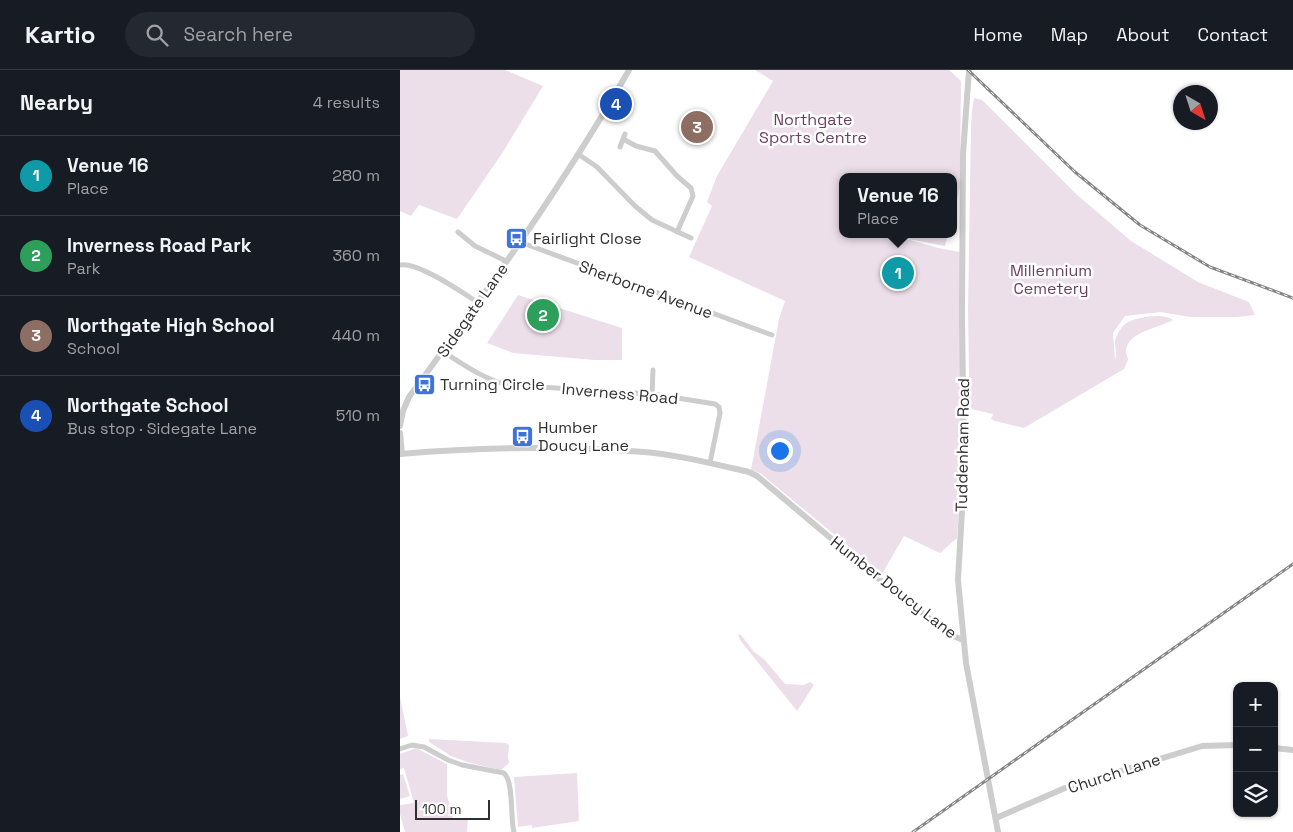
<!DOCTYPE html>
<html lang="en">
<head>
<meta charset="utf-8">
<style>
	body { margin:0; font-family:"Space Grotesk",sans-serif; background:#242831; color:#f1f3f6 }
	.controls { position:absolute; right:15px; bottom:15px; display:grid; overflow:hidden; border-radius:10px; box-shadow:0 1px 4px #0004 }
	.controls button { width:45px; height:45px; display:grid; place-items:center; padding:0; border:0; border-bottom:1px solid #363941; background:#171b24; color:#f1f3f6; font:25px sans-serif }
	.compass { position:absolute; left:773px; top:15px; width:45px; height:45px; border-radius:50%; background:#171b24; box-shadow:0 1px 4px #0004; rotate:141deg }
	.scale { position:absolute; left:15px; bottom:12px; width:75px; box-sizing:border-box; padding-left:5px; border:2px solid #303030; border-top:0; font-size:14px; line-height:18px; white-space:nowrap; color:#303030; -webkit-text-stroke:4px #fff; paint-order:stroke }
	.you { position:absolute; left:379px; top:380px; width:18px; height:18px; margin:-12px; border:4px solid #fff; border-radius:50%; background:#1a73e8; box-shadow:0 0 0 8px #1a73e833 }
	.badge { display:grid; place-items:center; width:32px; height:32px; border-radius:50%; background:#3c74dd; color:#fff; font-size:16px; font-weight:700 }
	.pin { position:absolute; translate:-50% -50%; border:2px solid #fff; box-shadow:0 1px 5px #0006 }
	.popup { position:absolute; left:439px; top:103px; width:118px; height:65px; box-sizing:border-box; display:grid; place-content:center; border-radius:10px; background:#171b24; filter:drop-shadow(0 1px 4px #0005); font-size:16px; white-space:nowrap; color:#9ea1a6 }
	.popup b { font-size:19px; color:#f1f3f6 }
	.popup::after { content:''; position:absolute; left:50%; top:100%; margin-left:-10px; border:10px solid transparent; border-top-color:#171b24 }
	.list { margin:0; padding:0; list-style:none }
	h2 { display:flex; justify-content:space-between; align-items:center; height:65px; margin:0; padding:0 20px; font-size:21px }
	h2 small { font-size:16px; font-weight:400; color:#9ea1a6 }
	.list li { display:grid; grid-template-columns:32px 1fr auto; gap:15px; align-items:center; box-sizing:border-box; height:80px; padding:0 20px; border-top:1px solid #363941 }
	.list b { display:block; font-size:19px; white-space:nowrap }
	.list p { margin:0; font-size:16px; white-space:nowrap; color:#9ea1a6 }
	.list em { font-size:16px; font-style:normal; color:#9ea1a6 }
	.icon { flex:none; width:28px; height:28px; fill:none; stroke:currentColor; stroke-width:2; stroke-linecap:round; stroke-linejoin:round }
	.map { position:relative; flex:none; width:893px; height:762px; overflow:hidden }
	header { display:flex; align-items:center; gap:30px; box-sizing:border-box; height:70px; padding:0 25px; background:#171b24; border-bottom:1px solid #363941 }
	header strong { font-size:24px }
	nav { display:flex; gap:28px; margin-inline-start:auto; font-size:18px }
	.search { width:350px; height:45px; background:#242831; display:flex; align-items:center; gap:12px; box-sizing:border-box; padding:0 18px; border-radius:28px; color:#9ea1a6; font-size:19px }
	main { display:flex }
	aside { flex:1; background:#171b24 }
	.map>svg:first-child { display:block }
	.green { fill:#ecdfe9 }
	.lines { fill:none; stroke-linecap:round; stroke-linejoin:round }
	.minor { stroke:#cdcdcd; stroke-width:5 }
	.tertiary { stroke:#cdcdcd; stroke-width:6 }
	.rail-casing { stroke:#858585; stroke-width:3 }
	.rail { stroke:#fff; stroke-width:1; stroke-dasharray:4; stroke-linecap:butt }
	.labels { text-anchor:middle; stroke-width:5; stroke-linejoin:round; paint-order:stroke }
	.park-label { font-size:16px; fill:#6a3f5f; stroke:#fff }
	.poi-label { font-size:16px; fill:#303030; stroke:#fff; text-anchor:start }
	.street-label { font-size:16px; fill:#303030; stroke:#fff }
</style>
</head>
<body>
<header>
<strong>Kartio</strong>
<div class="search"><svg class="icon" aria-label="search" viewBox="0 0 24 24"><circle cx="10" cy="10" r="6"/><path d="M15 15l6 6"/></svg>Search here</div>
<nav><a>Home</a><a>Map</a><a>About</a><a>Contact</a></nav>
</header>
<main>
<aside>
<h2>Nearby<small>4 results</small></h2>
<ul class="list">
<li><span class="badge" style="background:#0f9aa8">1</span><div><b>Venue 16</b><p>Place</p></div><em>280 m</em></li>
<li><span class="badge" style="background:#2e9e5b">2</span><div><b>Inverness Road Park</b><p>Park</p></div><em>360 m</em></li>
<li><span class="badge" style="background:#8d6e63">3</span><div><b>Northgate High School</b><p>School</p></div><em>440 m</em></li>
<li><span class="badge" style="background:#1a4fb4">4</span><div><b>Northgate School</b><p>Bus stop · Sidegate Lane</p></div><em>510 m</em></li>
</ul>
</aside>
<div class="map">
<svg width="893" height="762" viewBox="0 0 893 762">
	<rect width="100%" height="100%" fill="#fff"/>
	<path class="green" d="M 0,0 L 105,0 L 143,16 L 103,82 L 57,149 L 19,135 L 11,146 L 0,141 Z
		M 355,0 L 549,0 L 561,11 L 560,117 L 553,145 L 553,107 L 443,107 L 443,164 L 548,164 L 545,176 L 503,168 L 538,178 L 560,182 L 561,409 L 557,468 L 540,483 L 504,466 L 482,504 L 360,403 L 351,400 L 379,249 L 385,231 L 289,187 L 312,136 L 307,132 L 317,106 L 373,11 Z
		M 574,28 L 582,30 L 675,123 L 731,171 L 798,212 L 849,232 L 855,245 L 837,247 L 790,247 L 761,242 L 725,246 L 713,263 L 715,290 C 718,283 713,275 716,267 C 718,263 721,257 725,254 C 734,247 763,242 773,250 C 759,258 726,262 726,282 C 726,285 728,287 728,290 L 724,299 L 624,358 L 595,351 L 591,349 L 593,344 L 567,338 L 569,307 L 568,240 L 571,57 L 572,41 Z
		M 118,225 L 222,258 L 222,290 L 195,290 L 113,283 L 87,273 Z
		M 338,564 L 341,565 L 354,582 L 364,589 L 385,614 L 404,615 L 410,612 L 414,615 L 397,641 L 340,570 Z
		M 0,627 L 8,666 L 0,669 Z
		M 29,669 L 106,673 L 109,675 L 108,687 L 109,693 L 101,700 L 70,693 L 51,686 L 29,672 Z
		M 16,678 L 47,694 L 47,725 L 53,748 L 68,748 L 67,762 L 5,762 L 0,744 L 0,735 L 14,733 L 4,698 L 0,699 L 0,684 Z
		M 177,703 L 179,751 L 132,758 L 132,755 L 118,757 L 114,707 Z
		M 3,704 L 10,726 L 0,729 L 0,705 Z"/>
	<g class="lines">
		<path class="minor" d="M 223,69 L 236,76 L 255,81 L 277,106 L 291,118 L 293,126 L 277,162
			M 220,77 L 225,64
			M 178,84 L 197,97 L 235,136 L 252,150 L 291,168
			M 58,162 L 75,176 L 106,191
			M 120,172 L 372,265
			M 0,195 C 17,191 62,222 77,232
			M 42,281 C 64,295 82,308 107,315 L 252,324 L 315,334 L 319,337 L 320,343 L 310,393
			M 252,324 L 253,300
			M 0,679 L 12,675 L 24,677 L 48,690 L 62,695 L 104,703 C 114,713 110,747 114,762"/>
		<path class="tertiary" d="M 569,0 L 563,84 L 562,245 L 564,406 L 558,510 L 566,593 L 598,762
			M 0,356 L 3,341 L 9,327 C 87,221 164,114 229,0
			M 0,363 L 2,384
			M 0,384 C 81,377 163,376 244,382 C 279,385 314,394 349,402 L 357,406 L 485,514 L 551,565 L 563,570
			M 874,678 L 893,680
			M 596,748 L 665,718 L 802,676 L 837,675"/>
		<defs>
			<path id="rail" d="M 568,0 L 675,102 L 740,155 L 810,197 L 893,228
				M 513,762 L 893,494"/>
		</defs>
		<use href="#rail" class="rail-casing"/>
		<use href="#rail" class="rail"/>
	</g>
	<defs>
		<symbol id="bus-square" viewBox="-11 -11 22 22"><rect x="-9" y="-9" width="18" height="18" rx="4" fill="#3c74dd" stroke="#fff"/><path d="M-5-6H5V4H4V6H2V4H-2V6H-4V4H-5ZM-3.5-4V0h7V-4ZM-3.5 1.2v1.5H-2V1.2ZM2 1.2v1.5H3.5V1.2Z" fill="#fff"/></symbol>
	</defs>
	<g fill-rule="evenodd">
		<use href="#bus-square" x="104" y="156" width="25" height="25"/>
		<use href="#bus-square" x="12" y="302" width="25" height="25"/>
		<use href="#bus-square" x="110" y="354" width="25" height="25"/>
	</g>
	<g class="labels">
		<g class="park-label">
			<text x="413" y="55">Northgate<tspan x="413" dy="18">Sports Centre</tspan></text>
			<text x="651" y="206">Millennium<tspan x="651" dy="18">Cemetery</tspan></text>
		</g>
		<g class="poi-label">
			<text x="133" y="174">Fairlight Close</text>
			<text x="40" y="320">Turning Circle</text>
			<text x="138" y="363">Humber<tspan x="138" dy="18">Doucy Lane</tspan></text>
		</g>
		<g class="street-label">
			<text transform="translate(246 219) rotate(20)" y="6">Sherborne Avenue</text>
			<text transform="translate(72 240) rotate(-55)" y="6">Sidegate Lane</text>
			<text transform="translate(220 323) rotate(5)" y="6">Inverness Road</text>
			<text transform="translate(562 375) rotate(-89)" y="6">Tuddenham Road</text>
			<text transform="translate(494 517) rotate(38)" y="6">Humber Doucy Lane</text>
			<text transform="translate(714 703) rotate(-18)" y="6">Church Lane</text>
		</g>
	</g>
</svg>
<div class="controls">
<button>+</button>
<button>−</button>
<button><svg class="icon" aria-label="layers" viewBox="0 0 24 24"><path d="M12 4l9 5-9 5-9-5zM3 14l9 5 9-5"/></svg></button>
</div>
<svg class="compass" viewBox="-18 -18 36 36"><path d="M0-13l5 13h-10z" fill="#e53935"/><path d="M0 13l5-13h-10z" fill="#9ea1a6"/></svg>
<div class="scale">100 m</div>
<div class="you"></div>
<div class="pin badge" style="left:498px;top:203px;background:#0f9aa8">1</div>
<div class="popup"><b>Venue 16</b>Place</div>
<div class="pin badge" style="left:143px;top:245px;background:#2e9e5b">2</div>
<div class="pin badge" style="left:297px;top:57px;background:#8d6e63">3</div>
<div class="pin badge" style="left:216px;top:34px;background:#1a4fb4">4</div>
</div>
</main>
</body>
</html>
